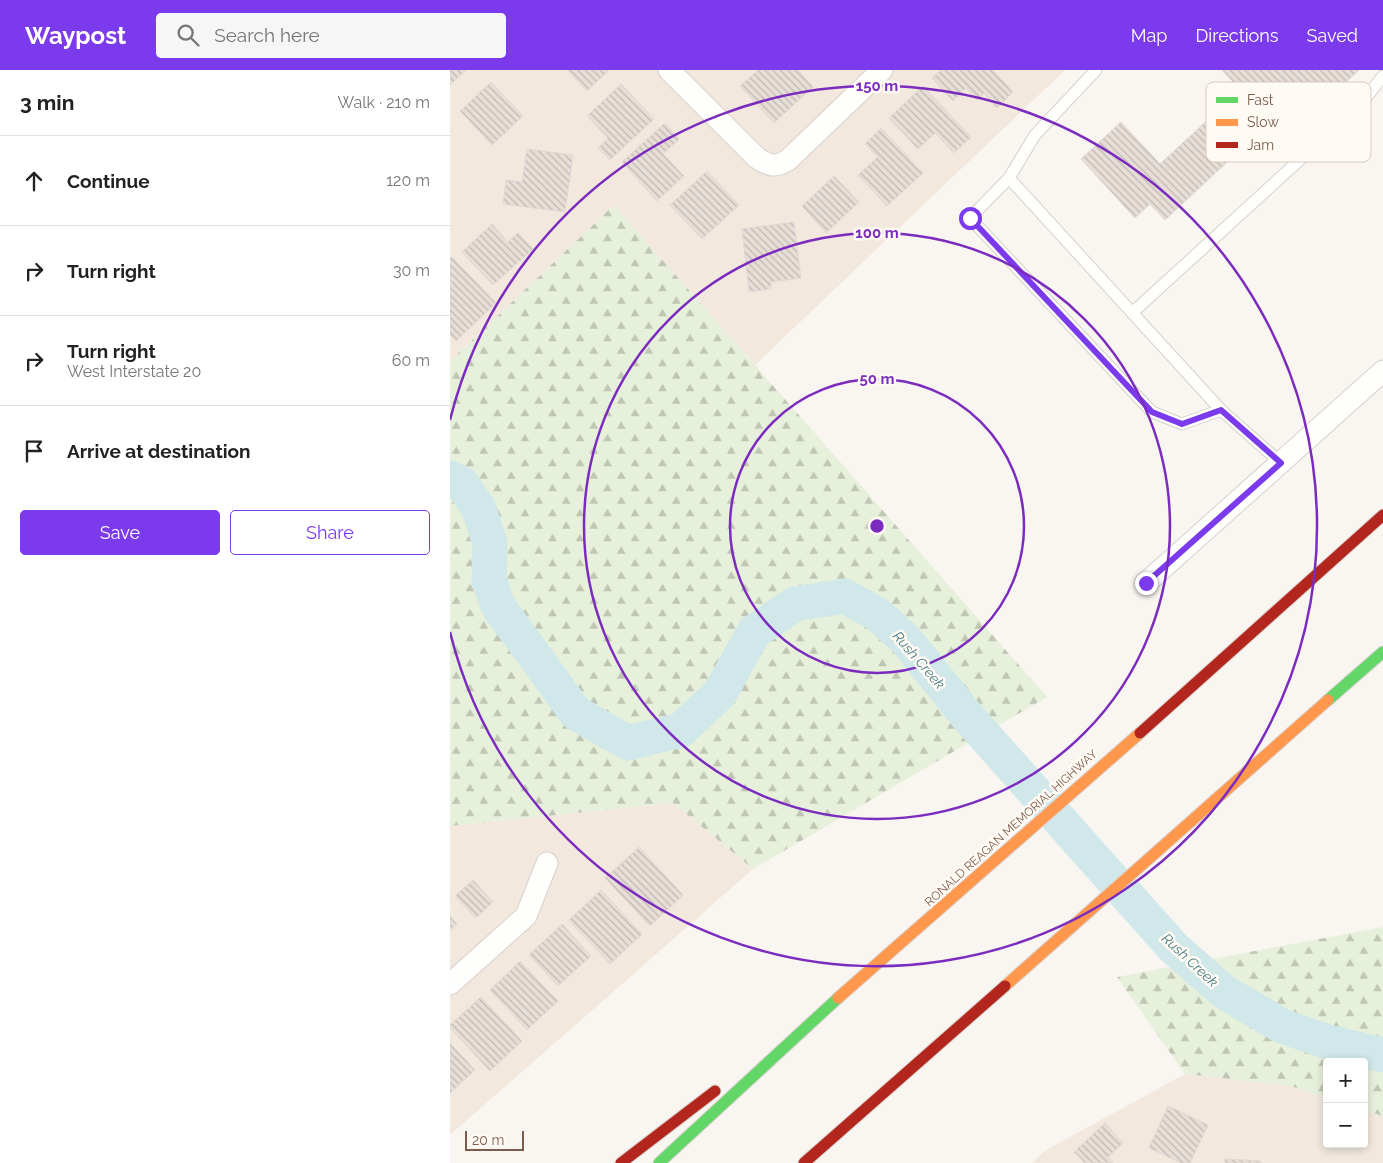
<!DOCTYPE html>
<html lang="en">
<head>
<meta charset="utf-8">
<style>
	body { margin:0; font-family:Raleway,sans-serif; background:#f6f6f6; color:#222 }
	.controls { position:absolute; right:15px; bottom:15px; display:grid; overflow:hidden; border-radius:5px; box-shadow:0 2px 8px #0003 }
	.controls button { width:45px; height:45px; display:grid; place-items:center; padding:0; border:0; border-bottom:1px solid #e0e0e0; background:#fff; color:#222; font:25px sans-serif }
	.scale { position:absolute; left:15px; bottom:12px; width:59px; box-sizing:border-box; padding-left:5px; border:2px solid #7a5c4d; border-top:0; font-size:14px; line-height:18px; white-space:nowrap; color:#7a5c4d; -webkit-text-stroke:4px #fffaf3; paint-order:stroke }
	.stop { position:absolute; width:15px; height:15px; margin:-11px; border:4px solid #7c3aed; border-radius:50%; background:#fff }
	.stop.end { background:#7c3aed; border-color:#fff; box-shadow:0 1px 5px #0008 }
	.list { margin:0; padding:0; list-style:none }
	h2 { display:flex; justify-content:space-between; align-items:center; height:65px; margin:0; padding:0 20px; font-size:21px }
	h2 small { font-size:16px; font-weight:400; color:#767676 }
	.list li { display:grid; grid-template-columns:32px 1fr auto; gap:15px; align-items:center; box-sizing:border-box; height:90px; padding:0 20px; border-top:1px solid #e0e0e0 }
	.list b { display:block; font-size:19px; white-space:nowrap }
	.list p { margin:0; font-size:16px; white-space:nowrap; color:#767676 }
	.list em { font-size:16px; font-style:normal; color:#767676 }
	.actions { display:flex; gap:10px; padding:15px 20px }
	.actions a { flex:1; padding:11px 0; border:1px solid #7c3aed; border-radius:5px; text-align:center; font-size:18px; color:#7c3aed }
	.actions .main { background:#7c3aed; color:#fff }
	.icon { flex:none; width:28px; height:28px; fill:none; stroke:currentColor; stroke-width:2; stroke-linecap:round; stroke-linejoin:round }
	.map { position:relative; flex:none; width:933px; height:1093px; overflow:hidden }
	header { display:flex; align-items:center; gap:30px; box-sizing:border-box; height:70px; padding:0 25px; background:#7c3aed; color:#fff }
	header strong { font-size:24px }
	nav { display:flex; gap:28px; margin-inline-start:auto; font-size:18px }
	.search { width:350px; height:45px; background:#f6f6f6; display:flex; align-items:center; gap:12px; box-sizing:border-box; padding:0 18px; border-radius:5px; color:#767676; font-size:19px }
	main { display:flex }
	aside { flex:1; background:#fff }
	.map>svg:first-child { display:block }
	.residential { fill:#f2e8de }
	.forest { fill:url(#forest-firs) }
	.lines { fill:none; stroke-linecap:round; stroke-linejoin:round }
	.river { stroke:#d0e8ea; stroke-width:35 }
	.building { fill:url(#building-back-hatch); stroke:#e2d8d2 }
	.lane-casing { stroke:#d7d1cb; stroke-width:13 }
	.street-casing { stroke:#d7d1cb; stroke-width:23 }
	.fast-casing { stroke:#dad1cc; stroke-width:13 }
	.slow-casing { stroke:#dad1cc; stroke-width:13 }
	.jam-casing { stroke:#dad1cc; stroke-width:13 }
	.lane { stroke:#fefefd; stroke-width:11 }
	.street { stroke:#fefefd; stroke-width:21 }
	.fast { stroke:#63d668; stroke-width:11 }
	.slow { stroke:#ff974d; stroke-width:11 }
	.jam { stroke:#b3261e; stroke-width:11 }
	.route { stroke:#7c3aed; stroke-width:6 }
	.ring { fill:none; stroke:#7b2cbf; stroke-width:2.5 }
	.labels { text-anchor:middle; stroke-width:5; stroke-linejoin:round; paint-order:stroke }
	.street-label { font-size:12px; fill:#7a5c4d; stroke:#fffaf3 }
	.water-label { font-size:14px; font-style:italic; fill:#437c86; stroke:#fffaf3 }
	.key { fill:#fffaf3; stroke:#d7cbc1; stroke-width:1 }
	.key-label { font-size:14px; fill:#7a5c4d }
	.centre { fill:#7b2cbf; stroke:#fffaf3; stroke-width:2.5 }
	.ring-label { font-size:15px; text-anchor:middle; font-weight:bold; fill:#7b2cbf; stroke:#fffaf3; stroke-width:5; stroke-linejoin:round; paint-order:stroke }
</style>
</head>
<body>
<header>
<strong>Waypost</strong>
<div class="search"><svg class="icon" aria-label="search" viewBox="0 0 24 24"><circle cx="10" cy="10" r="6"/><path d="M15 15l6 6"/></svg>Search here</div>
<nav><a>Map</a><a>Directions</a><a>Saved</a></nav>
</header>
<main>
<aside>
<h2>3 min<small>Walk · 210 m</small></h2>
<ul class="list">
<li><svg class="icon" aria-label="ahead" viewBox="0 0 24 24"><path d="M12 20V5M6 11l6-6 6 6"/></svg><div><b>Continue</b></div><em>120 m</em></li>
<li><svg class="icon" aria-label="right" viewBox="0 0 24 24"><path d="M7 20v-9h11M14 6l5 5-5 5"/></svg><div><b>Turn right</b></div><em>30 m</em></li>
<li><svg class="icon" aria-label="right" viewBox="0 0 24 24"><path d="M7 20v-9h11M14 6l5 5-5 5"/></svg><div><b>Turn right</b><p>West Interstate 20</p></div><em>60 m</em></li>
<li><svg class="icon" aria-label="arrive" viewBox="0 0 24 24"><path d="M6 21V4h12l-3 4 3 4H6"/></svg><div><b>Arrive at destination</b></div></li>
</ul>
<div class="actions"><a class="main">Save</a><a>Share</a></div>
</aside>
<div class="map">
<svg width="933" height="1093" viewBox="0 0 933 1093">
	<defs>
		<pattern id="forest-firs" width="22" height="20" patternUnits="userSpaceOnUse" patternTransform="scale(1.25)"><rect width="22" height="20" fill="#e7f0db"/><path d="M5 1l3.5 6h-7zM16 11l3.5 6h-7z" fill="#c0c6b4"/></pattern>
		<pattern id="building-back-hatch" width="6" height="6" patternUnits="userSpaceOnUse" patternTransform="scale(1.25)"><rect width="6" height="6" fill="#e6ded7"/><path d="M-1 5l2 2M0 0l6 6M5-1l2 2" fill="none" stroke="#bfb7b1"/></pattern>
	</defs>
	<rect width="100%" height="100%" fill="#f9f5f0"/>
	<path class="residential" d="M 0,0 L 615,0 L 305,295 L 164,135 L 0,291 Z
		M 223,733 L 303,799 L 0,1065 L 0,756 Z
		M 735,1004 L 841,1016 L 877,1028 L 877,1074 L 914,1074 L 914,1040 L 933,1046 L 933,1093 L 582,1093 L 596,1080 Z"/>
	<path class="forest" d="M 164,135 L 597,627 L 303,799 L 223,733 L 0,756 L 0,291 Z
		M 933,857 L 933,1046 L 914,1040 L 914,992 L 877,992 L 877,1028 L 841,1016 L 735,1004 L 667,907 Z"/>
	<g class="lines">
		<path class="river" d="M 0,408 L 12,414 L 29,439 L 40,474 L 39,510 L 48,536 L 126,643 L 178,673 L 231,660 L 270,623 L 304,562 L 345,534 L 394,526 L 427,544 L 455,569 L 517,646 L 723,877 L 774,922 L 832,956 L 878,972 L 933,985"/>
	</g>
	<path class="building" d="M 0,0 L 16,0 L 0,15 Z
		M 117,0 L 159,0 L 137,21 Z
		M 308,0 L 348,0 L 363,17 L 324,53 L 290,16 Z
		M 491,0 L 543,0 L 563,22 L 547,38 L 534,23 L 527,30 L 516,18 L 503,31 L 482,8 Z
		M 772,0 L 909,0 L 840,64 L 824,47 L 831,41 L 824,33 L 813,44 Z
		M 41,12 L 73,46 L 42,75 L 10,41 Z
		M 171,14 L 204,49 L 160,90 L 148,78 L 158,68 L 137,46 Z
		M 473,16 L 521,67 L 504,83 L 485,63 L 468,79 L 439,48 Z
		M 775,34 L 805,66 L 715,150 L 700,134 L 685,148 L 631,89 L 671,52 L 710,94 Z
		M 215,53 L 229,69 L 213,84 L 234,106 L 207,131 L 172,92 Z
		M 431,58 L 473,103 L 437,136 L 408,105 L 428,87 L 415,74 Z
		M 77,79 L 123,85 L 115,142 L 53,134 L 56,110 L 72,112 Z
		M 257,101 L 289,135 L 252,169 L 220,135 Z
		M 384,106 L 409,132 L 376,163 L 352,136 Z
		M 344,152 L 351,208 L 321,212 L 321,219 L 299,222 L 292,159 Z
		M 42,154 L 58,172 L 68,163 L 83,179 L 43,215 L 12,182 Z
		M 2,187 L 46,233 L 6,271 L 0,265 L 0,215 L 2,213 L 0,210 L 0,189 Z
		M 189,777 L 233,825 L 200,856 L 155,808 Z
		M 23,810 L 43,832 L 26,848 L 5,826 Z
		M 151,820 L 192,864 L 160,894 L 119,850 Z
		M 0,846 L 7,854 L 0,860 Z
		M 112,854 L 141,886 L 108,916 L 79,885 Z
		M 70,891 L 108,931 L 77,960 L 40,920 Z
		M 31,927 L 72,971 L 40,1001 L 0,958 L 0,955 Z
		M 0,973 L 25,1000 L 0,1023 Z
		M 718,1036 L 758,1055 L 740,1093 L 731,1093 L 699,1078 Z
		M 655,1053 L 673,1073 L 658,1087 L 663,1093 L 635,1093 L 624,1082 Z
		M 775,1089 L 811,1091 L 811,1093 L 775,1093 Z"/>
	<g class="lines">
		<defs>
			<path id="lane" d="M 559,108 L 585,65 L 646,0
				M 682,243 L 911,34 L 933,6
				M 771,340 L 732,354 L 702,342 L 520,148 L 559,108 L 771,340 L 831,393"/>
			<path id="street" d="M 219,0 L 306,87 C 319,96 325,98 338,90 L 432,0
				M 696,513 L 933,301
				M 0,914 L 76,846 L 97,793"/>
			<path id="fast" d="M 878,630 L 933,582
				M 209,1093 L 388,928"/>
			<path id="slow" d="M 555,916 L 878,630
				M 388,928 L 690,663"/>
			<path id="jam" d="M 690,663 L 933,445
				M 171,1093 L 265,1021
				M 354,1093 L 555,916"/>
		</defs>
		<use href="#lane" class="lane-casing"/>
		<use href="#street" class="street-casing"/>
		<use href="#fast" class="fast-casing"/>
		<use href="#slow" class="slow-casing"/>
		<use href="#jam" class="jam-casing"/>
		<use href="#lane" class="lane"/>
		<use href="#street" class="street"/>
		<use href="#fast" class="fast"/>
		<use href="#slow" class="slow"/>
		<use href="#jam" class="jam"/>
	</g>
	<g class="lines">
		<path class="route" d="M 520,148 L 702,342 L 732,354 L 771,340 L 831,393 L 696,513"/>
	</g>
	<g class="ring">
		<circle cx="427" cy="456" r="147"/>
		<circle cx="427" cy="456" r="293"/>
		<path d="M0 350A440 440 0 1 1 0 562"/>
	</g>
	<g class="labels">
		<g class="street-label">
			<text transform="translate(561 758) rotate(-42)" y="4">RONALD REAGAN MEMORIAL HIGHWAY</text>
		</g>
		<g class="water-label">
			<text transform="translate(469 590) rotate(49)" y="5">Rush Creek</text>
			<text transform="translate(740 890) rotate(43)" y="5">Rush Creek</text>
		</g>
	</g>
	<rect x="756" y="12" width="165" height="80" rx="8" class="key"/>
	<rect x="766" y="27" width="22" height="6" fill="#63d668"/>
	<rect x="766" y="49" width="22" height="7" fill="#ff974d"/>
	<rect x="766" y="72" width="22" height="6" fill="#b3261e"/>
	<g class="key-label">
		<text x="797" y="35">Fast</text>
		<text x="797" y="57">Slow</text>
		<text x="797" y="80">Jam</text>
	</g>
	<circle cx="427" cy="456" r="8" class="centre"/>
	<g class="ring-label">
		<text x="427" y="21">150 m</text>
		<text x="427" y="168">100 m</text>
		<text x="427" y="314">50 m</text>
	</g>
</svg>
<div class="controls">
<button>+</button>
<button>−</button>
</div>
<div class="scale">20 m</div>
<div class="stop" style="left:520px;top:148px"></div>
<div class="stop end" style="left:696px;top:513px"></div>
</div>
</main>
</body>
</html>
